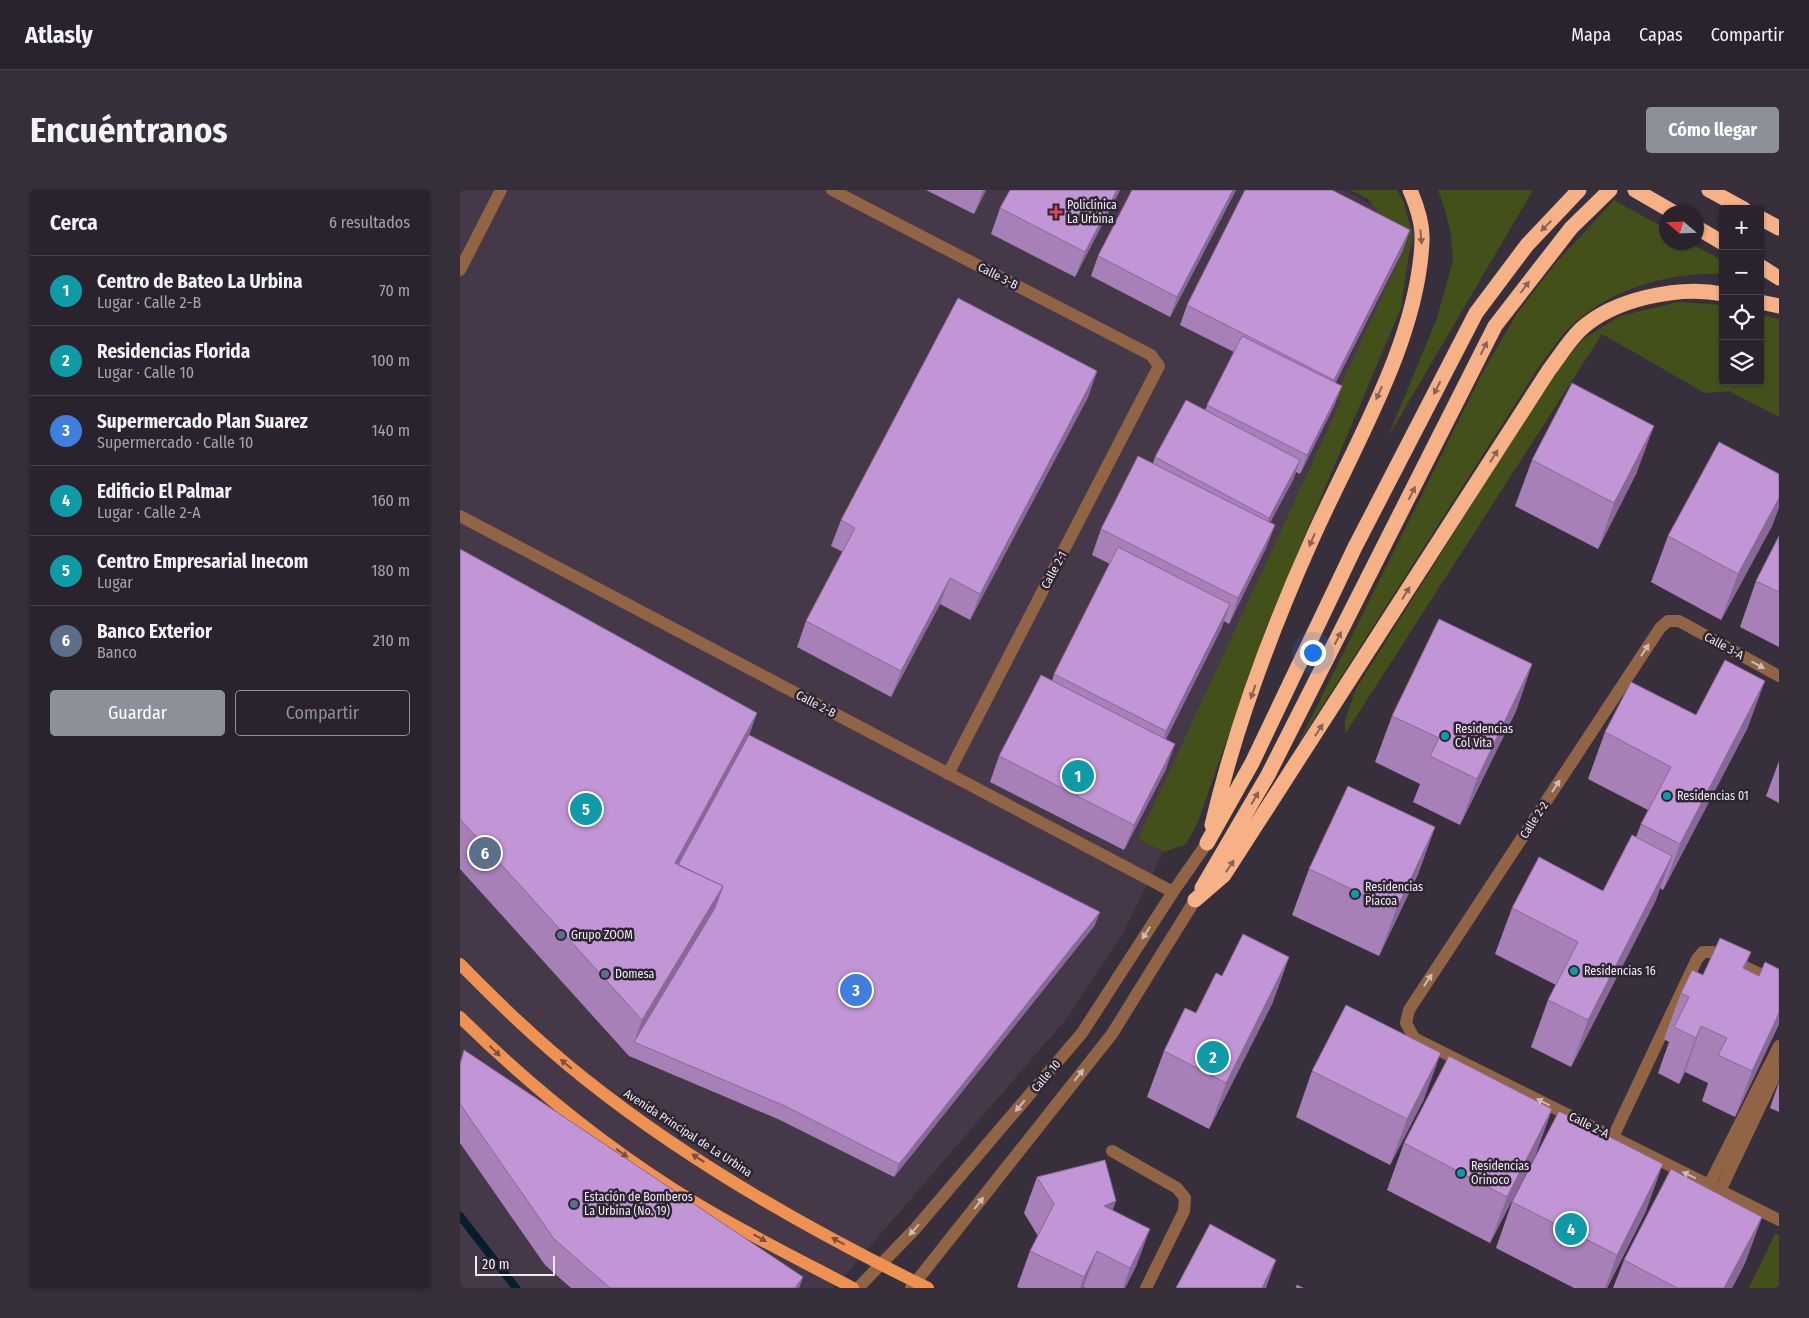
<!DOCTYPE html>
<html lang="es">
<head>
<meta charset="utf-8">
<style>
	body { margin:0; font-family:"Fira Sans Condensed",sans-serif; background:#362f39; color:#f1f3f6 }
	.controls { position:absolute; right:15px; top:15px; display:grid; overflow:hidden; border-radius:5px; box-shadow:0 1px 4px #0004 }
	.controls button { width:45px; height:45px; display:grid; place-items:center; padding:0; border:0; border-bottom:1px solid #464049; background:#2a232d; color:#f1f3f6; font:25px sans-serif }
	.compass { position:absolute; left:1199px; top:15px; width:45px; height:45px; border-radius:50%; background:#2a232d; box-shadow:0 1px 4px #0004; rotate:289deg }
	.scale { position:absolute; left:15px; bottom:12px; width:80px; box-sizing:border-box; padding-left:5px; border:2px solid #f0eaf2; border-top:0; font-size:14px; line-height:18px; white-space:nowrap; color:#f0eaf2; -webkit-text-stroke:4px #2e2532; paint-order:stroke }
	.you { position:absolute; left:852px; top:462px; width:18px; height:18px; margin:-12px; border:4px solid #fff; border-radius:50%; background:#1a73e8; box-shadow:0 0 0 8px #1a73e833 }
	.badge { display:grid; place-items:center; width:32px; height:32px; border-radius:50%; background:#8c9099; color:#fff; font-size:16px; font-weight:700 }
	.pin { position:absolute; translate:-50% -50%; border:2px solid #fff; box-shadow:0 1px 5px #0006 }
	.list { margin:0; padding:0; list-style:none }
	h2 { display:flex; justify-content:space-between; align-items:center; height:65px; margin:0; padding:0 20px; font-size:21px }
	h2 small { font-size:16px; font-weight:400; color:#a5a4aa }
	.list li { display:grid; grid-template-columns:32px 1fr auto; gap:15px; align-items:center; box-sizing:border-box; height:70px; padding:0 20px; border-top:1px solid #464049 }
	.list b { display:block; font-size:19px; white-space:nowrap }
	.list p { margin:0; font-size:16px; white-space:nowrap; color:#a5a4aa }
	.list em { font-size:16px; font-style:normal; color:#a5a4aa }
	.actions { display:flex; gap:10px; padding:15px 20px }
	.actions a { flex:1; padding:11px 0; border:1px solid #8c9099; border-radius:5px; text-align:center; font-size:18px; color:#8c9099 }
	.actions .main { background:#8c9099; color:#fff }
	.icon { flex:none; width:28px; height:28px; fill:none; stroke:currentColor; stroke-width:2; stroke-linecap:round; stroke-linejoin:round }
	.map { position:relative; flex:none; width:1319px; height:1098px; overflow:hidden; border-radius:5px }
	header { display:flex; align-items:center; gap:30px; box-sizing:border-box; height:70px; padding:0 25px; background:#2a232d; border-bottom:1px solid #464049 }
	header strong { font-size:24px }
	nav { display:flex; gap:28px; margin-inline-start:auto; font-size:18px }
	.intro { display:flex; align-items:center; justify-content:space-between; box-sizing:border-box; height:120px; padding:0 30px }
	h1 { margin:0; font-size:35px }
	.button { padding:12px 22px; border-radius:5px; background:#8c9099; color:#fff; font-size:18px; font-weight:700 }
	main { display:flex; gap:30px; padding:0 30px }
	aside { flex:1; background:#2a232d; border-radius:5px; box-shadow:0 1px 4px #0004 }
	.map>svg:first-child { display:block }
	.built { fill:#443849 }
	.green { fill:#445019 }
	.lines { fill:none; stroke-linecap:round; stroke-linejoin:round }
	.stream { stroke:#071c2c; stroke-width:8 }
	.minor { stroke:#926446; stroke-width:12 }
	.major { stroke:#ef9150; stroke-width:12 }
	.highway { stroke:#f6b186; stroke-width:15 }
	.wall { fill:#a780b8 }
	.shaded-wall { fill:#886896 }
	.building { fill:#c295d6; stroke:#886896 }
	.oneway { fill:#886458 }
	.oneway2 { fill:#cfbbb6 }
	.oneway3 { fill:#7b503e }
	.health-dot { fill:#e0444e; stroke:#2e2532; stroke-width:2 }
	.culture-dot { fill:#0f9aa8; stroke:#2e2532; stroke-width:2 }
	.service-dot { fill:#5c6f8a; stroke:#2e2532; stroke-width:2 }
	.labels { text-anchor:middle; stroke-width:5; stroke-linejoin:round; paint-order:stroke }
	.poi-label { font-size:12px; fill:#f0eaf2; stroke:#2e2532; text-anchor:start }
	.street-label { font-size:12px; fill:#f0eaf2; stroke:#2e2532 }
</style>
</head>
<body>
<header>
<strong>Atlasly</strong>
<nav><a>Mapa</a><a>Capas</a><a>Compartir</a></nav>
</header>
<div class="intro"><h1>Encuéntranos</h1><a class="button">Cómo llegar</a></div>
<main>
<aside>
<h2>Cerca<small>6 resultados</small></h2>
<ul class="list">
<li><span class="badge" style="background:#0f9aa8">1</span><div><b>Centro de Bateo La Urbina</b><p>Lugar · Calle 2-B</p></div><em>70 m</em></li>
<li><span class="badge" style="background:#0f9aa8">2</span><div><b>Residencias Florida</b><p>Lugar · Calle 10</p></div><em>100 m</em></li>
<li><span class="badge" style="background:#3f7fe0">3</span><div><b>Supermercado Plan Suarez</b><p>Supermercado · Calle 10</p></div><em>140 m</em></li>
<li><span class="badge" style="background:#0f9aa8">4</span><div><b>Edificio El Palmar</b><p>Lugar · Calle 2-A</p></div><em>160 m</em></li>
<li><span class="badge" style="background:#0f9aa8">5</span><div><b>Centro Empresarial Inecom</b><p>Lugar</p></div><em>180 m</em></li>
<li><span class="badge" style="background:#5c6f8a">6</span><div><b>Banco Exterior</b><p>Banco</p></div><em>210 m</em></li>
</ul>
<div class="actions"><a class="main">Guardar</a><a>Compartir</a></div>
</aside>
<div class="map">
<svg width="1319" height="1098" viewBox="0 0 1319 1098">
	<rect width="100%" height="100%" fill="#382f3c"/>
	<path class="built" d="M 0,0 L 885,0 L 958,41 L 902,188 L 714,640 L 662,745 L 607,828 L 374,1098 L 0,1098 Z"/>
	<path class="green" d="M 890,0 L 937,0 L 944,13 L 952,43 L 941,118 L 807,435 L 738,632 L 726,654 L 705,662 L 678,649 L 881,211 L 875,208 L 945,56 L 908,9 Z
		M 978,0 L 1073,0 L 928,247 L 977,128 L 993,71 L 991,45 L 984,16 Z
		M 1154,10 L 1206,39 L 1206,52 L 1230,53 L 1263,71 L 1263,84 C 1209,82 1155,98 1114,133 C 1101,144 1091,162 1080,175 L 838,554 L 1025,178 L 1058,122 L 1095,74 Z
		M 1218,112 L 1263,115 L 1263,191 L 1300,191 L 1300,124 L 1319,129 L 1319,227 L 1269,201 L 1245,203 L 1142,144 L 885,544 L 885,530 L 896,499 L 1093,185 L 1123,149 L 1160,126 Z
		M 1315,1044 L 1319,1045 L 1319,1098 L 1289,1098 Z"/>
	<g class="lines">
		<path class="stream" d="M 0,1026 L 56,1098"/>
		<path class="minor" d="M 372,0 L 691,165 L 699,176 L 488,584
			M 0,80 L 41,0
			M 0,326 L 713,702
			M 1319,486 L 1219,431 L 1208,431 L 1200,438 L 949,820 L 946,833 L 954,848 L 1319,1030
			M 1153,947 L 1237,769 L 1243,762 L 1253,762 L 1319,793
			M 652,961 L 717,998 L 725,1008 L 724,1021 L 686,1098
			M 1249,995 L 1319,856
			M 1260,1001 L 1319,877
			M 398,1098 L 455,1039 L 622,843 L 713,702 L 747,653
			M 451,1098 L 652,844 L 735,710"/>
		<path class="major" d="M 0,774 C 40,815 81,854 125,889 C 229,972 349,1040 468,1098
			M 0,827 C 72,898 153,963 239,1015 C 289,1045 342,1071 393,1098"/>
		<path class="highway" d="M 1175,0 L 1213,22
			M 1249,0 L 1284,19
			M 1300,28 L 1319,38
			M 1236,37 L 1263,53
			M 1300,76 L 1319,88
			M 1300,112 L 1319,116
			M 752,635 C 775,538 812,438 853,347 C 893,257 958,151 962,51 C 963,35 956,14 950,0
			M 747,653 L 792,573 L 895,357 L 1016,123 L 1067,55 L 1119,0
			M 742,698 L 808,585 L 1035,136 L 1111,38 L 1150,0
			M 735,710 L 764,685 L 1089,180 C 1099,167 1108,152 1120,140 C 1153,109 1219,95 1263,104"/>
	</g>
	<path class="wall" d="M 466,0 L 526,0 L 514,24 Z
		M 660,0 L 615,87 L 531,44 L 540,18 Z
		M 776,0 L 710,127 L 631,86 L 638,66 Z
		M 943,60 L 875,193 L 882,196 L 874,216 L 840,284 L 836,282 L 833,290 L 810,332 L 815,335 L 805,360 L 769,434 L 764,431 L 761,439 L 706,549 L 706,579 L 664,660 L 530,592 L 539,566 L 592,491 L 594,484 L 650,374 L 632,365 L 641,339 L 693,273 L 695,267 L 745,220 L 774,162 L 720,135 L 727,115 Z
		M 637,181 L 628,207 L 510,430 L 480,414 L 431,507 L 337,457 L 346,431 L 383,362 L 371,356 L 381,330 Z
		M 1072,270 L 1177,282 L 1138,359 L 1055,316 Z
		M 1319,284 L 1319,317 L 1312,336 L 1261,430 L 1191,392 L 1208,346 Z
		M 1319,346 L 1319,457 L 1280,437 L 1296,391 Z
		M 0,359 L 297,523 L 289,545 L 635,735 L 434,987 L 320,930 L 169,866 L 0,679 Z
		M 1072,474 L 1056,521 L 1000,635 L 953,612 L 960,594 L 915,572 L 932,526 Z
		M 1236,525 L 1288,537 L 1203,700 L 1200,698 L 1195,712 L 1111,877 L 1071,857 L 1088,810 L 1096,795 L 1035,764 L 1052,718 L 1143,701 L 1176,647 L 1181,634 L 1188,620 L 1128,589 L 1145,542 Z
		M 1319,571 L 1319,613 L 1306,606 Z
		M 975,637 L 958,684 L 919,766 L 832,725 L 849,679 Z
		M 829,767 L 812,814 L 749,939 L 687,907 L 704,861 L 736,823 L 762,786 Z
		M 1285,779 L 1319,834 L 1275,927 L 1242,911 L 1248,893 L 1225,882 L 1219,894 L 1198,883 L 1209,852 L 1204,849 L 1221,803 L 1243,785 Z
		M 4,860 L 343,1087 L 339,1098 L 111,1098 L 85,1075 L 0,953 L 0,872 Z
		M 852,881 L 964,909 L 930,975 L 836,927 Z
		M 1319,892 L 1319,922 L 1310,918 Z
		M 1092,919 L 1075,966 L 1030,1053 L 927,1000 L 944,953 Z
		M 577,987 L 653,1020 L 677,1074 L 665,1098 L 625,1098 L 624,1097 L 623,1098 L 560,1098 L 557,1097 L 570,1061 L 578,1046 L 564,1023 Z
		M 1052,1012 L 1186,1021 L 1147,1098 L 1114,1098 L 1036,1058 Z
		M 1302,1027 L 1285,1073 L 1272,1098 L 1153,1098 L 1164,1070 Z"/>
	<path class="shaded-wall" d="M 523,0 L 526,0 L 514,24 Z
		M 657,0 L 660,0 L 615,87 L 625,62 Z
		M 773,0 L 776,0 L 710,127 L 717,107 Z
		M 950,40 L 943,60 L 867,210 L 874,190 Z
		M 637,181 L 628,207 L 510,430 L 520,404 Z
		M 882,196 L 874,216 L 840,284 L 847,265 Z
		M 1194,236 L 1177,282 L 1138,359 L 1154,313 Z
		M 840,270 L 833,290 L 802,348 L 809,328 Z
		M 1319,308 L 1319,317 L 1312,336 L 1261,430 L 1278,384 Z
		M 815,335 L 805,360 L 769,434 L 778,408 Z
		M 490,388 L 480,414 L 431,507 L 441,481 Z
		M 770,414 L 761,439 L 697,567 L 706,541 Z
		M 1072,474 L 1056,521 L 1000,635 L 1017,589 Z
		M 1305,491 L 1288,537 L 1203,700 L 1220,654 Z
		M 297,523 L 284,559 L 209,697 L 215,673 Z
		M 715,554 L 706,579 L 664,660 L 674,635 Z
		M 975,637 L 958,684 L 919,766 L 936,720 Z
		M 1212,666 L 1195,712 L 1111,877 L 1128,830 Z
		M 263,696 L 250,732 L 174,852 L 182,830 Z
		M 640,722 L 635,735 L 434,987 L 439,974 Z
		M 1291,762 L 1274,808 L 1283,778 Z
		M 829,767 L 812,814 L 749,939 L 766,893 Z
		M 1319,823 L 1319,834 L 1275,927 L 1292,881 Z
		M 1241,836 L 1225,882 L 1219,894 L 1236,848 Z
		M 981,863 L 964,909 L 930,975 L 947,929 Z
		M 1092,919 L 1075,966 L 1030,1053 L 1047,1007 Z
		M 1203,974 L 1186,1021 L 1147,1098 L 1145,1098 L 1157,1065 Z
		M 656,1011 L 643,1047 L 644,1016 Z
		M 1302,1027 L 1285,1073 L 1272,1098 L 1264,1098 Z
		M 690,1039 L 677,1074 L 665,1098 L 663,1098 L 670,1078 Z
		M 637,1061 L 623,1098 L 620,1098 L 624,1087 Z
		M 816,1070 L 806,1098 L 802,1098 Z
		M 343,1087 L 339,1098 L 335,1098 Z"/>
	<path class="building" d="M 550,0 L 657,0 L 625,62 L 540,18 Z
		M 672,0 L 773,0 L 717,107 L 638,66 Z
		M 785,0 L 872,0 L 950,40 L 874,190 L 727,115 Z
		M 498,108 L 637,181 L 520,404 L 490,388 L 441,481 L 346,431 L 395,338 L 381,330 Z
		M 782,146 L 882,196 L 847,265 L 747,215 Z
		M 1112,193 L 1194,236 L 1154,313 L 1072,270 Z
		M 726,210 L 840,270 L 809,328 L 695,267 Z
		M 1259,252 L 1319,284 L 1319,308 L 1278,384 L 1208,346 Z
		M 678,266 L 815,335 L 778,408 L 641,339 Z
		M 1319,346 L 1319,402 L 1296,391 Z
		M 658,357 L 770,414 L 706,541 L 594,484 Z
		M 0,359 L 297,523 L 215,673 L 263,696 L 182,830 L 0,629 Z
		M 979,429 L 1072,474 L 1017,589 L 970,566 L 979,548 L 932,526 Z
		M 1265,470 L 1305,491 L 1220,654 L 1181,634 L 1211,577 L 1145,542 L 1171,492 L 1236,525 Z
		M 581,485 L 715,554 L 674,635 L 539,566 Z
		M 289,545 L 640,722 L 439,974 L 325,916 L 174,852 L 255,718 L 263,696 L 218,675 Z
		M 888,596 L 975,637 L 936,720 L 849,679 Z
		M 1172,645 L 1212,666 L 1128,830 L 1088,810 L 1118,752 L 1052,718 L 1079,667 L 1143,701 Z
		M 783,744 L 829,767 L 766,893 L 704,861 L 725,818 L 736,823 L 756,783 L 762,786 Z
		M 1260,748 L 1291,762 L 1283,778 L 1299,786 L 1305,772 L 1319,779 L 1319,823 L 1292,881 L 1258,865 L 1267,848 L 1241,836 L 1236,848 L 1214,837 L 1229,807 L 1221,803 L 1232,780 L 1243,785 Z
		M 886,815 L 981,863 L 947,929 L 852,881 Z
		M 4,860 L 343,1087 L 335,1098 L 150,1098 L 94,1049 L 0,914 L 0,876 Z
		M 989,866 L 1092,919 L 1047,1007 L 944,953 Z
		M 1099,921 L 1203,974 L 1157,1065 L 1052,1012 Z
		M 645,970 L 656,1011 L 644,1016 L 690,1039 L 670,1078 L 637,1061 L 624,1087 L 570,1061 L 594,1014 L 577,987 Z
		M 1211,979 L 1302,1027 L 1264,1098 L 1217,1098 L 1164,1070 Z
		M 750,1034 L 816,1070 L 802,1098 L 716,1098 Z
		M 837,1095 L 843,1098 L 836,1098 Z"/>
	<defs><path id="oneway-solid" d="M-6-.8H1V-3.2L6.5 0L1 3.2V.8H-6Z" transform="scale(1.25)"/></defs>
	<g class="oneway">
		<use href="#oneway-solid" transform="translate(1086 36) rotate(135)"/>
		<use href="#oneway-solid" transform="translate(961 47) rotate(85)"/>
		<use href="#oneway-solid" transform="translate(1065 97) rotate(-53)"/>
		<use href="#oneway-solid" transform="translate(1024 158) rotate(-63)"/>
		<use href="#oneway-solid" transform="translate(977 198) rotate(117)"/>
		<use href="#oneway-solid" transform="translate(919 203) rotate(114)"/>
		<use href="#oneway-solid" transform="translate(1034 266) rotate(-58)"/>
		<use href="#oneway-solid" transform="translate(952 303) rotate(-63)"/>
		<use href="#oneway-solid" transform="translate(852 350) rotate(113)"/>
		<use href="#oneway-solid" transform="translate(946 403) rotate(-58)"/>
		<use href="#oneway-solid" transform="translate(878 448) rotate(-63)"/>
		<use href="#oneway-solid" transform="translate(793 502) rotate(109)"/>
		<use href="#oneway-solid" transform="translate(859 540) rotate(-57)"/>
		<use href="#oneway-solid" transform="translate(795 608) rotate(-60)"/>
		<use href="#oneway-solid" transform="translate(770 676) rotate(-57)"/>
	</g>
	<g class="oneway2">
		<use href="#oneway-solid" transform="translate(1185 460) rotate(-57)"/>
		<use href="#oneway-solid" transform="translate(1298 475) rotate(29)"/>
		<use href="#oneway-solid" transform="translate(1096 596) rotate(-57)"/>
		<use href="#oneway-solid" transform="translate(686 743) rotate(123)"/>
		<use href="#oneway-solid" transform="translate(968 790) rotate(-57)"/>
		<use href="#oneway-solid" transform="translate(619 885) rotate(-52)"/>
		<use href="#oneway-solid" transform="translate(1083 912) rotate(-154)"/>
		<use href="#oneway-solid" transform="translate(560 916) rotate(130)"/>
		<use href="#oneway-solid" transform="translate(1229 985) rotate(-154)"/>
		<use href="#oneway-solid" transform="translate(519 1013) rotate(-52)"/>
		<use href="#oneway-solid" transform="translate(454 1040) rotate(132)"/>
	</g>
	<g class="oneway3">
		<use href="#oneway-solid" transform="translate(35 861) rotate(44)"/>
		<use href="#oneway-solid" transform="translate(106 874) rotate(-140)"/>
		<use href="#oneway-solid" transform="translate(162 963) rotate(36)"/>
		<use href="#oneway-solid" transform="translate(238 968) rotate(-147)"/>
		<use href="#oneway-solid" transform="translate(300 1048) rotate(29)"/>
		<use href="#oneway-solid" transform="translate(378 1051) rotate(-151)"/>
	</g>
	<path class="health-dot" d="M593.5 14.5h5v5h5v5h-5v5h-5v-5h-5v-5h5z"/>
	<g class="culture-dot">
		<circle cx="985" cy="546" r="5"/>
		<circle cx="1207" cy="606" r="5"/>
		<circle cx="895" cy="704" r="5"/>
		<circle cx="1114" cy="781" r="5"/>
		<circle cx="1001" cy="983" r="5"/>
	</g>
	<g class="service-dot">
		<circle cx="101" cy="745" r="5"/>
		<circle cx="145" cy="784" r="5"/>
		<circle cx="114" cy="1014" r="5"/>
	</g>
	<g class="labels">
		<g class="poi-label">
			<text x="607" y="19">Policlínica<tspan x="607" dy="14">La Urbina</tspan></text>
			<text x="995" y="543">Residencias<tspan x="995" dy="14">Col Vita</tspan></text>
			<text x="1217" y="610">Residencias 01</text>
			<text x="905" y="701">Residencias<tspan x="905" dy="14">Piacoa</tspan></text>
			<text x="111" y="749">Grupo ZOOM</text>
			<text x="1124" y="785">Residencias 16</text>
			<text x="155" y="788">Domesa</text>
			<text x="1011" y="980">Residencias<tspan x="1011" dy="14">Orinoco</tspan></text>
			<text x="124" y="1011">Estación de Bomberos<tspan x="124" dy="14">La Urbina (No. 19)</tspan></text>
		</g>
		<g class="street-label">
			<text transform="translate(538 86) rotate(27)" y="4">Calle 3-B</text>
			<text transform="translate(594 380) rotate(-62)" y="4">Calle 2-1</text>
			<text transform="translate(1264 456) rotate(29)" y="4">Calle 3-A</text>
			<text transform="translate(356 514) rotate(28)" y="4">Calle 2-B</text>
			<text transform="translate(1074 630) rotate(-57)" y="4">Calle 2-2</text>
			<text transform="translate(586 886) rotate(-50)" y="4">Calle 10</text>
			<text transform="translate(1129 935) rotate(26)" y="4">Calle 2-A</text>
			<text transform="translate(228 943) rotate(33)" y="4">Avenida Principal de La Urbina</text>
		</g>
	</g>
</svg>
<div class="controls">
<button>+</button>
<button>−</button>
<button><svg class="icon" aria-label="locate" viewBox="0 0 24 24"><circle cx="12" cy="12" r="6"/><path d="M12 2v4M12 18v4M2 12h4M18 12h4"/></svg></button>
<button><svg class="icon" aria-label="layers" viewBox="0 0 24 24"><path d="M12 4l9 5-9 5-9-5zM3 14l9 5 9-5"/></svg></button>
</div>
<svg class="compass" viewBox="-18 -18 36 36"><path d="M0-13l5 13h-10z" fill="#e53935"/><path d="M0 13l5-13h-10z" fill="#a5a4aa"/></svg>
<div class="scale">20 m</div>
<div class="you"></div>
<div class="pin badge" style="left:618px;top:586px;background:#0f9aa8">1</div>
<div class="pin badge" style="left:753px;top:867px;background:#0f9aa8">2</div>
<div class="pin badge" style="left:396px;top:800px;background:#3f7fe0">3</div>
<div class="pin badge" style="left:1111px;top:1039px;background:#0f9aa8">4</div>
<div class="pin badge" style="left:126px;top:619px;background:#0f9aa8">5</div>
<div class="pin badge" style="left:25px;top:663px;background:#5c6f8a">6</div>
</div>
</main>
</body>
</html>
